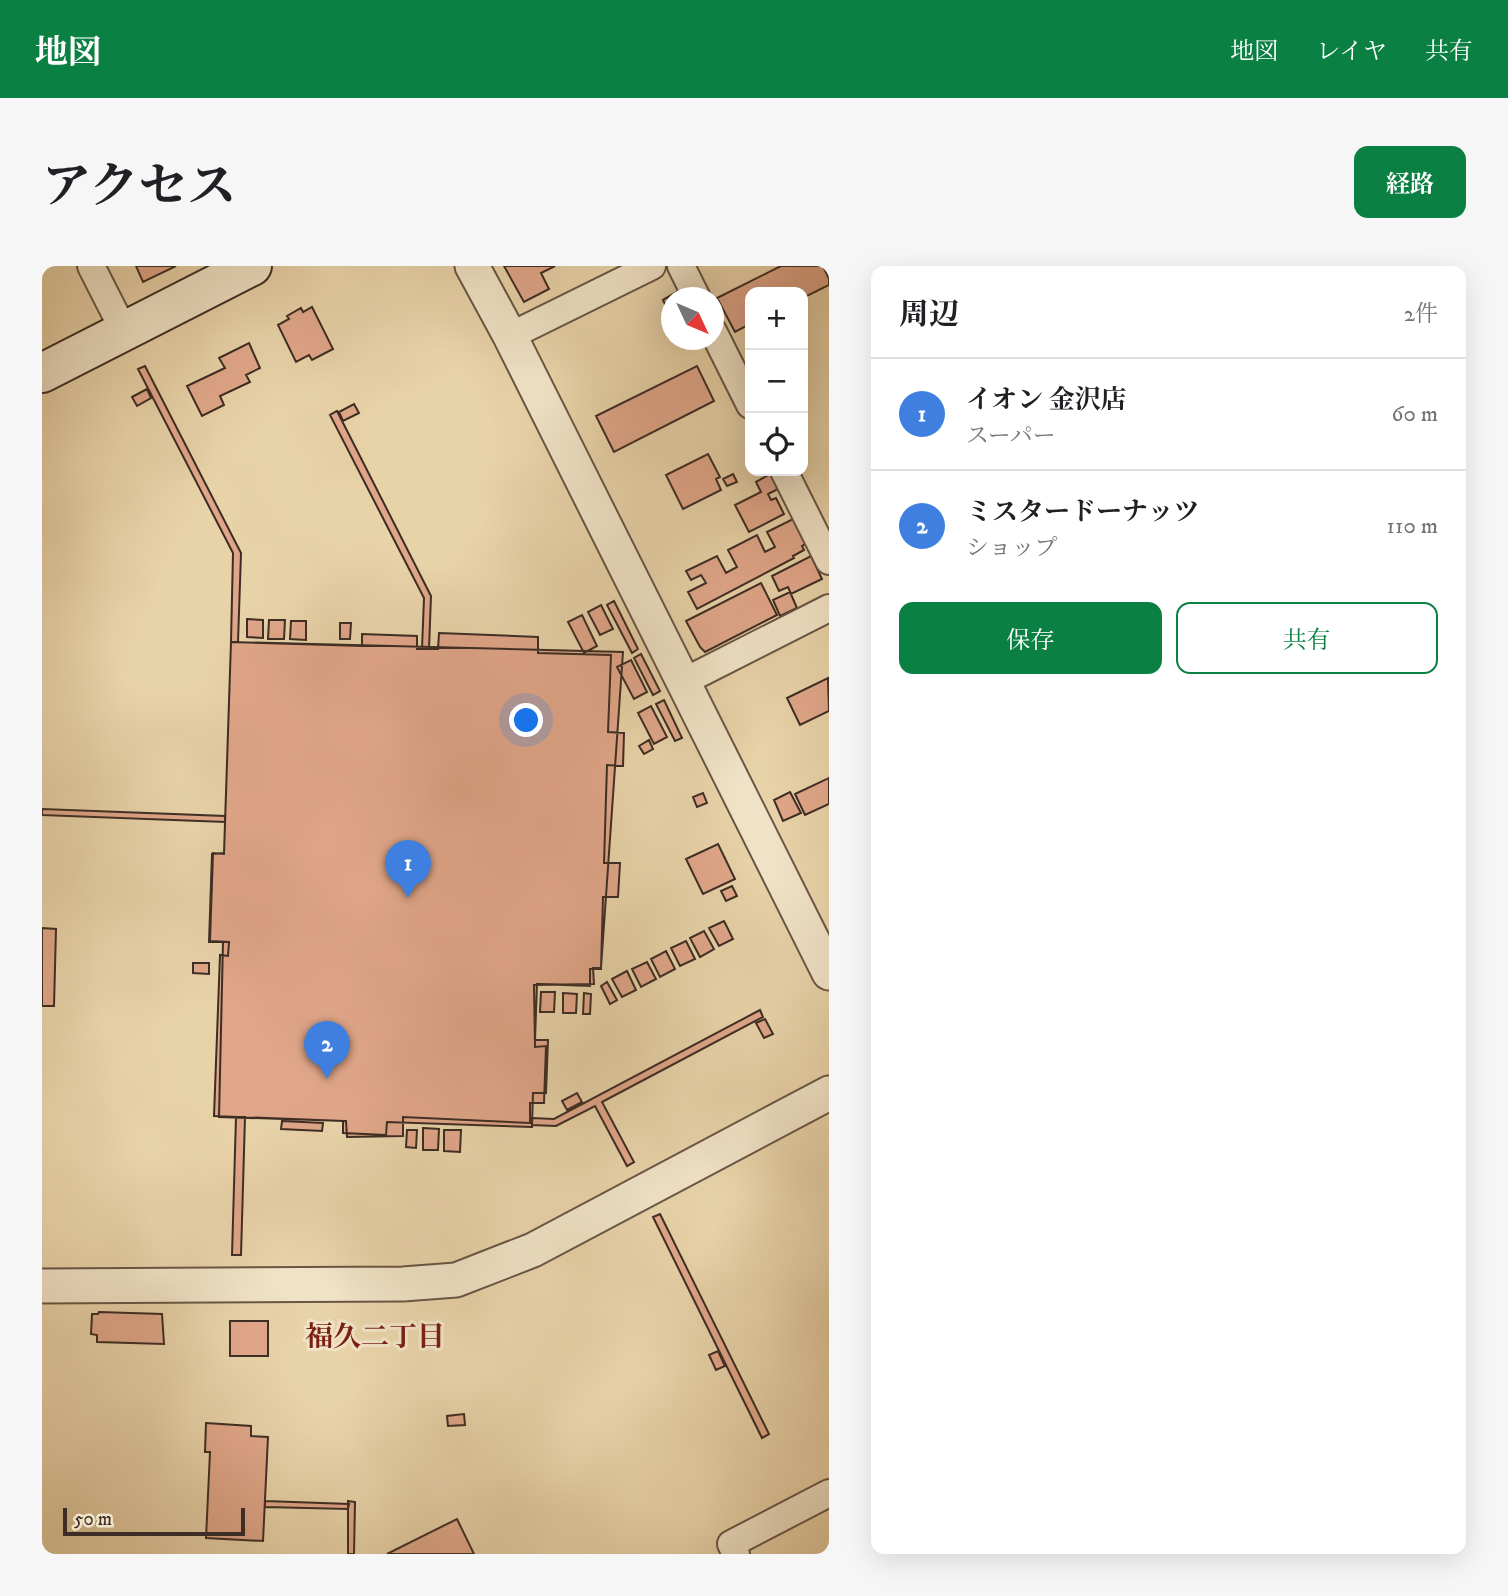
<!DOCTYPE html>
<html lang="ja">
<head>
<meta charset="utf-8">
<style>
	body { margin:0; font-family:"IM FELL DW Pica","Noto Serif JP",serif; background:#f6f6f6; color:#202124 }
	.controls { position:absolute; right:21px; top:21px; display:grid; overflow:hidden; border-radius:14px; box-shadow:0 7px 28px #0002 }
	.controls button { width:63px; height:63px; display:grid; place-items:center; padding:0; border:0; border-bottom:2px solid #e0e0e0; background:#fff; color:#202124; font:35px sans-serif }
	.compass { position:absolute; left:619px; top:21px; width:63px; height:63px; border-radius:50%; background:#fff; box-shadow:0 7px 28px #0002; rotate:134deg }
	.scale { position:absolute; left:21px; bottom:18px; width:182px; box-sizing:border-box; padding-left:7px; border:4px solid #3d2d24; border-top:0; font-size:19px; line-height:24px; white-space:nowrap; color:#3d2d24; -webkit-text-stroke:5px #f0e2c6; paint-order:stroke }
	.you { position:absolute; left:485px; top:455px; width:24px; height:24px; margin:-18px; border:5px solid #fff; border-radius:50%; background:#1a73e8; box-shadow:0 0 0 10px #1a73e833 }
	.badge { display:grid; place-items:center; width:46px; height:46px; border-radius:50%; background:#0b8043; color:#fff; font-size:23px; font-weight:700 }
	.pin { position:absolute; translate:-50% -58px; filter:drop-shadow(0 2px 4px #0008) }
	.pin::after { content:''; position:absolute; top:37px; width:24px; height:21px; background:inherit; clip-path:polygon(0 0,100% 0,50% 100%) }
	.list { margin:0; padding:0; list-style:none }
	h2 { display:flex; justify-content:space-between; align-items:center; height:91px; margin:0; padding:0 28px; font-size:30px }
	h2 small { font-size:23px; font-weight:400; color:#757577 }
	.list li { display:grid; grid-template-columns:46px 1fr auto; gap:21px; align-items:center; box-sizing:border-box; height:112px; padding:0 28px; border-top:2px solid #e0e0e0 }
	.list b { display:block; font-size:26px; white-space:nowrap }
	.list p { margin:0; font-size:23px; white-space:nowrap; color:#757577 }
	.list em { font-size:23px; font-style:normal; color:#757577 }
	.actions { display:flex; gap:14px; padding:21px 28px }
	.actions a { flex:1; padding:16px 0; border:2px solid #0b8043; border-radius:14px; text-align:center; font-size:24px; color:#0b8043 }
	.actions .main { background:#0b8043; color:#fff }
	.icon { flex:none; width:38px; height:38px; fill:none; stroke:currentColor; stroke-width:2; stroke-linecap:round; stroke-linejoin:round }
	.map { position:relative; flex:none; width:787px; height:1288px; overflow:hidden; border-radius:14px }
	header { display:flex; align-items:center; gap:42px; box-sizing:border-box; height:98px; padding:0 35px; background:#0b8043; color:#fff }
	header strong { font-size:33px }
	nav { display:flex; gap:38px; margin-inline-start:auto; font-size:24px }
	.intro { display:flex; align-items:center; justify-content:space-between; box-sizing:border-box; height:168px; padding:0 42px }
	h1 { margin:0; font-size:49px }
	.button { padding:18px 32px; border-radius:14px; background:#0b8043; color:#fff; font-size:24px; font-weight:700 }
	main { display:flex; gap:42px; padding:0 42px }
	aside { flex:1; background:#fff; border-radius:14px; box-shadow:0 7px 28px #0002 }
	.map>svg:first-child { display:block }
	.building { fill:#e0a689; stroke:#3d2d24; stroke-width:2 }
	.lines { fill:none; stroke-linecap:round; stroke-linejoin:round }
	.minor-casing { stroke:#685645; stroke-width:30 }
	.tertiary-casing { stroke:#685645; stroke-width:37 }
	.secondary-casing { stroke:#3d2d24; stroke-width:42 }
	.minor { stroke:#f0e2c6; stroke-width:26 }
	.tertiary { stroke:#f0e2c6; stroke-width:33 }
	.secondary { stroke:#f0e2c6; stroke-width:38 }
	.labels { text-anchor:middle; stroke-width:6; stroke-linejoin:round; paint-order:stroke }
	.neighbourhood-label { font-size:28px; font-weight:bold; fill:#7a1f14; stroke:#f0e2c6 }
</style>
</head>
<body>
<header>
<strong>地図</strong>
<nav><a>地図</a><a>レイヤ</a><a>共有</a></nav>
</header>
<div class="intro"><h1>アクセス</h1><a class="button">経路</a></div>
<main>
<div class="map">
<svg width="787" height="1288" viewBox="0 0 787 1288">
	<rect width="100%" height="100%" fill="#e8d2a8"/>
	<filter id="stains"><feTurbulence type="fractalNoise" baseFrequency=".00286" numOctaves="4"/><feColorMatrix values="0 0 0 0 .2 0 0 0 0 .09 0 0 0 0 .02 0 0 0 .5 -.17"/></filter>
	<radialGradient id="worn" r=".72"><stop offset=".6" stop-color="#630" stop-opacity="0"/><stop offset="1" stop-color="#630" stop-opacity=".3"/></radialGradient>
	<path class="building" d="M 94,0 L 134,0 L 101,16 Z
		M 462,0 L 513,0 L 499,7 L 507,23 L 482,36 Z
		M 739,0 L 781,0 L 787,13 L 787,19 L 761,32 L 761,26 L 708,26 L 708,58 L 693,66 L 675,32 Z
		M 638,24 L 642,32 L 629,32 L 629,51 L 621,34 Z
		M 270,41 L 291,83 L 270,94 L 267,89 L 254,96 L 236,59 L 247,53 L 245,50 L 259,42 L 261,46 Z
		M 207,77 L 218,102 L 204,109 L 208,116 L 178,130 L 182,139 L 160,150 L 145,120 L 183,102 L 177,92 Z
		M 103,100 L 199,287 L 196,376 L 189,376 L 191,287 L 96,103 Z
		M 655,100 L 672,135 L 572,186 L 554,150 Z
		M 105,123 L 109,132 L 95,140 L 90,131 Z
		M 312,138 L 317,147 L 301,155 L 297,146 Z
		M 295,145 L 389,330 L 387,383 L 380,383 L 382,332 L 288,149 Z
		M 666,188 L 678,211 L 674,213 L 679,224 L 641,243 L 624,209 Z
		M 730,207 L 738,222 L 726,228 L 729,234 L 734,232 L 742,248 L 707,266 L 693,239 L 719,226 L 714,216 Z
		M 691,208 L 695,216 L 685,220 L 681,213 Z
		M 753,252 L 766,277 L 760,280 L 762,284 L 751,290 L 752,292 L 655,343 L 646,326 L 664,317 L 659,309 L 649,314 L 644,305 L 675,290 L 684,307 L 695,301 L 686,284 L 715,269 L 723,286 L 733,281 L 725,266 Z
		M 769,290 L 780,313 L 749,328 L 746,321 L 737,325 L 730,310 Z
		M 719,317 L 735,349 L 663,386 L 658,381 L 644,355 Z
		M 748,326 L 755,342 L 738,350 L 731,334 Z
		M 572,335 L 596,383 L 590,387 L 565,339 Z
		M 559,339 L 571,363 L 558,369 L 546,346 Z
		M 540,349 L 555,380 L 542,387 L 526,356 Z
		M 205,353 L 221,354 L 221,372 L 205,371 Z
		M 227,354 L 243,354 L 242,373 L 226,373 Z
		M 249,355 L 264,355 L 264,374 L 248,373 Z
		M 298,357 L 309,357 L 308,373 L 298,373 Z
		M 397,367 L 496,371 L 496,387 L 569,389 L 566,466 L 582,467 L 581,500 L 565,499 L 562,597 L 578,597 L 576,631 L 561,631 L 559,703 L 548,703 L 548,720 L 495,718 L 493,774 L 506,774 L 504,827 L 491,827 L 490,861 L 345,856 L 344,869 L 301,867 L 301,855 L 172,850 L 178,689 L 186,690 L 187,676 L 168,675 L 171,587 L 182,588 L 189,376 L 320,380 L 320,368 L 375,370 L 375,383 L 396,383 Z
		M 189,376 L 581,386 L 559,702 L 551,702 L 552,718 L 492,719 L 493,781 L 504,780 L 502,837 L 488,837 L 488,857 L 361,851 L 361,870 L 305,871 L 304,855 L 177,851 L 181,676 L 167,676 L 170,588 L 182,587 Z
		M 599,388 L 618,425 L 611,429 L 592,392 Z
		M 589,394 L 605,426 L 592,433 L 575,401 Z
		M 786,412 L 787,445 L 758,459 L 745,432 Z
		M 622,434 L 640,472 L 633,475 L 614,438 Z
		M 609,440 L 625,471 L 612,478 L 596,447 Z
		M 607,474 L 611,483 L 602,488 L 597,480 Z
		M 787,512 L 787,538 L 763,549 L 753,528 Z
		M 748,526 L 759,547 L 741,555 L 732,534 Z
		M 661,527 L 665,537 L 655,541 L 651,531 Z
		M 0,543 L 183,550 L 183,556 L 0,549 Z
		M 676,578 L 693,613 L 661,628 L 644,593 Z
		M 690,620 L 695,630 L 684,635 L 679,625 Z
		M 682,655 L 691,673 L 677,680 L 667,662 Z
		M 0,662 L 14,663 L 12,740 L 0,740 Z
		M 662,665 L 672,683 L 658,691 L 648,672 Z
		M 644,675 L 653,693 L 638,700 L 629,682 Z
		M 624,685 L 633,703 L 618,711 L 609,693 Z
		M 605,696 L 614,713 L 599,721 L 590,703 Z
		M 151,697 L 167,697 L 167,708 L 151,707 Z
		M 585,705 L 594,724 L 580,731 L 570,713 Z
		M 565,716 L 575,734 L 568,738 L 559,720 Z
		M 499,726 L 513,726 L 512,746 L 498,746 Z
		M 521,727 L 535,728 L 534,747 L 521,747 Z
		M 542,727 L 549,728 L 548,748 L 541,748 Z
		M 718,744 L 721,751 L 560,836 L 592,896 L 585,900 L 553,840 L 514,860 L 490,859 L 490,852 L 512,853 Z
		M 723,753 L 731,768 L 722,772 L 714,757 Z
		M 535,827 L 540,836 L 525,844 L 520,835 Z
		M 194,851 L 203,851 L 199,989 L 190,989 Z
		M 240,855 L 281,857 L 280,865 L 239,863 Z
		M 381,862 L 397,863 L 396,884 L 381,884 Z
		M 365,864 L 375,864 L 374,882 L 364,881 Z
		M 402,864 L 419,864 L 418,886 L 402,885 Z
		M 618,948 L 727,1168 L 720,1172 L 611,951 Z
		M 57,1046 L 120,1048 L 122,1078 L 55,1076 L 55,1069 L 49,1068 L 50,1048 L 56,1048 Z
		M 188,1055 L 226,1055 L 226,1090 L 188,1090 Z
		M 676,1085 L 683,1100 L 674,1104 L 667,1089 Z
		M 422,1148 L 423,1159 L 406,1160 L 405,1150 Z
		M 164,1157 L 209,1160 L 209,1170 L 226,1171 L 221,1275 L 164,1272 L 168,1186 L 163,1186 Z
		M 223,1235 L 307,1238 L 306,1243 L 223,1241 Z
		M 306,1235 L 313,1236 L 312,1288 L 306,1288 Z
		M 415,1253 L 432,1288 L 345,1288 Z"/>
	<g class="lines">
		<defs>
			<path id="minor" d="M 49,0 L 82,65
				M 639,0 L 655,32
				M 671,65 L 708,139
				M 468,70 L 610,0
				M 742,205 L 787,295
				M 641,416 L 787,342
				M 694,1288 L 689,1278 L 787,1227"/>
			<path id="tertiary" d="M 430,0 L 468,70 L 787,707
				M 0,1020 L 361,1018 L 414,1014 L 491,984 L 787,827"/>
			<path id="secondary" d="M 0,107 L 210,0"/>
		</defs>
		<use href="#minor" class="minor-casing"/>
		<use href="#tertiary" class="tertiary-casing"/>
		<use href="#secondary" class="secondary-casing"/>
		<use href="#minor" class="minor"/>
		<use href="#tertiary" class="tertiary"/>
		<use href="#secondary" class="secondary"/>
	</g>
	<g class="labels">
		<g class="neighbourhood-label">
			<text x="333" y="1080">福久二丁目</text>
		</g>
	</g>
	<rect width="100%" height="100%" filter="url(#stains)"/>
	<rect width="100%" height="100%" fill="url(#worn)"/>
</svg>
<div class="controls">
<button>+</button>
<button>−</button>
<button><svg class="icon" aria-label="locate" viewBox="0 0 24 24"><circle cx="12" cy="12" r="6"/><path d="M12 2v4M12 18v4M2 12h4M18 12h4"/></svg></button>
</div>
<svg class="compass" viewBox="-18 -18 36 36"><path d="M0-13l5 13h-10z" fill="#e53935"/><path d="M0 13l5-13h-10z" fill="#757577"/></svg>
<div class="scale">50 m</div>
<div class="you"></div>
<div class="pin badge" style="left:366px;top:632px;background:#3f7fe0">1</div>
<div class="pin badge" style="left:285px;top:813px;background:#3f7fe0">2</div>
</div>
<aside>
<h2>周辺<small>2件</small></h2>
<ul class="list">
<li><span class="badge" style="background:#3f7fe0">1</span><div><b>イオン 金沢店</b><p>スーパー</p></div><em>60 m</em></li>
<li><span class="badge" style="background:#3f7fe0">2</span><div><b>ミスタードーナッツ</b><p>ショップ</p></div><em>110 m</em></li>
</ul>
<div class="actions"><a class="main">保存</a><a>共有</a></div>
</aside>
</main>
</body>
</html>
